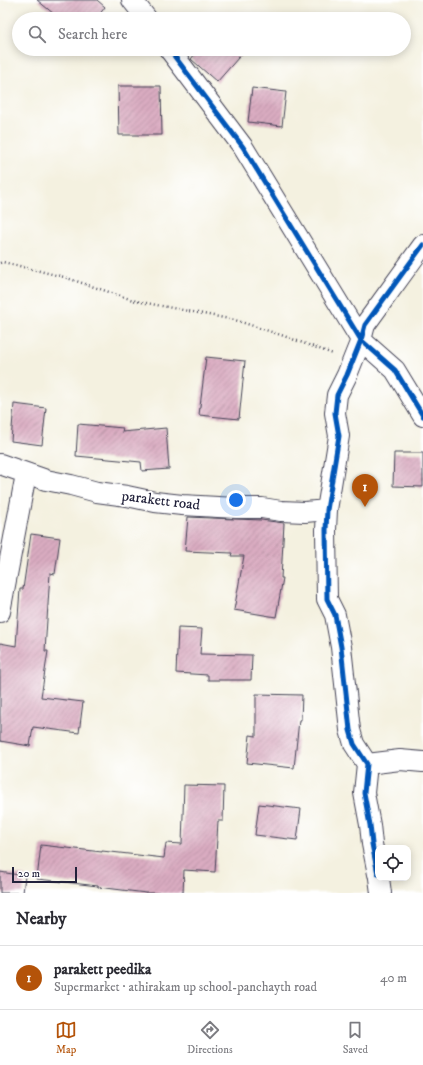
<!DOCTYPE html>
<html lang="en">
<head>
<meta charset="utf-8">
<style>
	body { margin:0; font-family:"IM FELL DW Pica",serif; background:#f2f2f3; color:#2b2b33 }
	.controls { position:absolute; right:12px; bottom:12px; display:grid; overflow:hidden; border-radius:8px; box-shadow:0 2px 10px #0003 }
	.controls button { width:36px; height:36px; display:grid; place-items:center; padding:0; border:0; border-bottom:1px solid #e1e1e2; background:#fff; color:#2b2b33; font:20px sans-serif }
	.scale { position:absolute; left:12px; bottom:10px; width:65px; box-sizing:border-box; padding-left:4px; border:2px solid #22223b; border-top:0; font-size:11px; line-height:14px; white-space:nowrap; color:#22223b; -webkit-text-stroke:3px #fff; paint-order:stroke }
	.you { position:absolute; left:236px; top:500px; width:14px; height:14px; margin:-10px; border:3px solid #fff; border-radius:50%; background:#1a73e8; box-shadow:0 0 0 6px #1a73e833 }
	.badge { display:grid; place-items:center; width:26px; height:26px; border-radius:50%; background:#b45309; color:#fff; font-size:13px; font-weight:700 }
	.pin { position:absolute; translate:-50% -33px; filter:drop-shadow(0 1px 2px #0008) }
	.pin::after { content:''; position:absolute; top:21px; width:14px; height:12px; background:inherit; clip-path:polygon(0 0,100% 0,50% 100%) }
	.list { margin:0; padding:0; list-style:none }
	h2 { display:flex; justify-content:space-between; align-items:center; height:52px; margin:0; padding:0 16px; font-size:17px }
	h2 small { font-size:13px; font-weight:400; color:#7c7c81 }
	.list li { display:grid; grid-template-columns:26px 1fr auto; gap:12px; align-items:center; box-sizing:border-box; height:64px; padding:0 16px; border-top:1px solid #e1e1e2 }
	.list b { display:block; font-size:15px; white-space:nowrap }
	.list p { margin:0; font-size:13px; white-space:nowrap; color:#7c7c81 }
	.list em { font-size:13px; font-style:normal; color:#7c7c81 }
	.icon { flex:none; width:22px; height:22px; fill:none; stroke:currentColor; stroke-width:2; stroke-linecap:round; stroke-linejoin:round }
	.map { position:relative; flex:none; width:423px; height:893px; overflow:hidden }
	.search { position:absolute; background:#fff; box-shadow:0 2px 10px #0003; left:12px; right:12px; top:12px; height:44px; display:flex; align-items:center; gap:10px; box-sizing:border-box; padding:0 14px; border-radius:22px; color:#7c7c81; font-size:15px }
	.sheet { height:116px; background:#fff }
	nav { display:flex; justify-content:space-around; align-items:center; box-sizing:border-box; height:56px; border-top:1px solid #e1e1e2; background:#fff; font-size:11px; color:#7c7c81 }
	nav a { display:grid; justify-items:center; gap:2px }
	nav .on { color:#b45309 }
	.map>svg:first-child { display:block }
	.building { fill:url(#building-hatch) }
	.lines { fill:none; stroke-linecap:round; stroke-linejoin:round }
	.minor-casing { stroke:#424154; stroke-width:22 }
	.path { stroke:#424154; stroke-width:2.5; stroke-dasharray:1 3; stroke-linecap:butt }
	.minor { stroke:#fff; stroke-width:20 }
	.cycleway-casing { stroke:#fff; stroke-width:8 }
	.cycleway { stroke:#0057b8; stroke-width:5 }
	.labels { text-anchor:middle; stroke-width:3.5; stroke-linejoin:round; paint-order:stroke }
	.street-label { font-size:15px; fill:#22223b; stroke:#fff }
</style>
</head>
<body>
<div class="map">
<svg width="423" height="893" viewBox="0 0 423 893">
	<defs>
		<pattern id="building-hatch" width="6" height="6" patternUnits="userSpaceOnUse"><rect width="6" height="6" fill="#daacc1"/><path d="M-1 1l2-2M0 6l6-6M5 7l2-2" fill="none" stroke="#b08c9e"/></pattern>
	</defs>
	<rect width="100%" height="100%" fill="#fff"/>
	<filter id="ink" filterUnits="userSpaceOnUse"><feTurbulence type="fractalNoise" baseFrequency=".025" numOctaves="2"/><feDisplacementMap in="SourceGraphic" scale="8" xChannelSelector="R" yChannelSelector="G"/><feConvolveMatrix kernelMatrix="1 2 1 2 8 2 1 2 1" color-interpolation-filters="sRGB"/></filter>
	<filter id="wash" filterUnits="userSpaceOnUse"><feTurbulence type="fractalNoise" baseFrequency=".012" numOctaves="4" result="noise"/><feDisplacementMap in="SourceGraphic" scale="16" xChannelSelector="R" yChannelSelector="G"/><feGaussianBlur stdDeviation="0.9" result="paint"/><feColorMatrix in="noise" values="0 0 0 0 0 0 0 0 0 0 0 0 0 0 0 0 0 1.4 0 .05"/><feComposite in="paint" operator="in"/></filter>
	<g filter="url(#wash)">
		<rect width="100%" height="100%" fill="#f4f1e0"/>
		<g id="blocks">
			<path class="building" d="M 37,0 L 97,0 L 105,7 L 96,19 L 60,19 Z
				M 199,49 L 246,49 L 217,82 L 191,59 Z
				M 118,86 L 161,86 L 162,135 L 119,135 Z
				M 252,88 L 286,92 L 282,126 L 248,122 Z
				M 206,357 L 245,361 L 239,419 L 199,415 Z
				M 14,404 L 46,408 L 42,445 L 11,441 Z
				M 78,424 L 123,428 L 122,432 L 166,428 L 169,469 L 142,471 L 141,462 L 76,456 Z
				M 394,453 L 423,453 L 423,487 L 393,486 Z
				M 188,517 L 235,519 L 261,520 L 284,523 L 281,578 L 283,578 L 276,617 L 234,610 L 244,556 L 231,556 L 232,553 L 185,551 Z
				M 31,534 L 60,538 L 55,574 L 50,573 L 45,651 L 48,651 L 41,697 L 83,702 L 79,733 L 33,727 L 30,746 L 0,741 L 0,643 L 16,646 L 20,589 L 23,589 Z
				M 178,628 L 202,629 L 200,654 L 252,655 L 251,680 L 208,680 L 208,675 L 176,673 Z
				M 256,694 L 302,695 L 301,720 L 299,720 L 294,768 L 247,763 L 250,735 L 256,736 Z
				M 184,785 L 224,786 L 223,821 L 218,821 L 215,872 L 184,870 L 183,893 L 146,893 L 98,887 L 98,886 L 37,879 L 41,845 L 102,852 L 102,851 L 164,858 L 166,843 L 182,844 Z
				M 259,804 L 301,809 L 297,840 L 255,835 Z
				M 0,872 L 25,876 L 23,893 L 0,893 Z"/>
		</g>
	</g>
	<g filter="url(#ink)">
		<use href="#blocks" fill-opacity="0" stroke="#424154" stroke-width="1"/>
		<g class="lines">
			<defs>
				<path id="minor" d="M 132,0 L 147,19
					M 169,49 L 243,147 L 361,340 L 395,370 L 423,416
					M 0,464 L 46,480 L 71,485 L 97,492 L 127,496 L 155,502 L 182,505 L 236,508 L 262,508 L 281,511 L 305,512 L 327,510
					M 0,612 L 26,474
					M 367,764 L 400,760 L 423,762
					M 378,874 L 372,844 L 370,825 L 364,793 L 367,764 L 354,744 L 350,730 L 341,647 L 335,615 L 327,599 L 326,530 L 327,510 L 339,436 L 335,413 L 337,395 L 347,375 L 361,340 L 365,325 L 423,245
					M 379,878 L 381,893"/>
			</defs>
			<use href="#minor" class="minor-casing"/>
			<path class="path" d="M 0,263 L 3,262 L 64,277 L 136,301 L 235,320 L 284,336 L 333,354"/>
			<use href="#minor" class="minor"/>
			<defs>
				<path id="cycleway" d="M 169,49 L 243,147 L 361,340 L 395,370 L 423,416
					M 378,874 L 372,844 L 370,825 L 364,793 L 367,764 L 354,744 L 350,730 L 341,647 L 335,615 L 327,599 L 326,530 L 327,510 L 339,436 L 335,413 L 337,395 L 347,375 L 361,340 L 365,325 L 423,245"/>
			</defs>
			<use href="#cycleway" class="cycleway-casing"/>
			<use href="#cycleway" class="cycleway"/>
		</g>
	</g>
	<g class="labels">
		<g class="street-label">
			<text transform="translate(161 500) rotate(7)" y="5">parakett road</text>
		</g>
	</g>
</svg>
<div class="controls">
<button><svg class="icon" aria-label="locate" viewBox="0 0 24 24"><circle cx="12" cy="12" r="6"/><path d="M12 2v4M12 18v4M2 12h4M18 12h4"/></svg></button>
</div>
<div class="scale">20 m</div>
<div class="you"></div>
<div class="pin badge" style="left:365px;top:507px">1</div>
<div class="search"><svg class="icon" aria-label="search" viewBox="0 0 24 24"><circle cx="10" cy="10" r="6"/><path d="M15 15l6 6"/></svg>Search here</div>
</div>
<section class="sheet">
<h2>Nearby<small></small></h2>
<ul class="list">
<li><span class="badge">1</span><div><b>parakett peedika</b><p>Supermarket · athirakam up school-panchayth road</p></div><em>40 m</em></li>
</ul>
</section>
<nav>
<a class="on"><svg class="icon" aria-label="map" viewBox="0 0 24 24"><path d="M3 6l6-2 6 2 6-2v14l-6 2-6-2-6 2zM9 4v14M15 6v14"/></svg>Map</a>
<a><svg class="icon" aria-label="directions" viewBox="0 0 24 24"><path d="M12 3l9 9-9 9-9-9zM9 14v-3h6M13 9l2 2-2 2"/></svg>Directions</a>
<a><svg class="icon" aria-label="saved" viewBox="0 0 24 24"><path d="M7 4h10v16l-5-4-5 4z"/></svg>Saved</a>
</nav>
</body>
</html>
